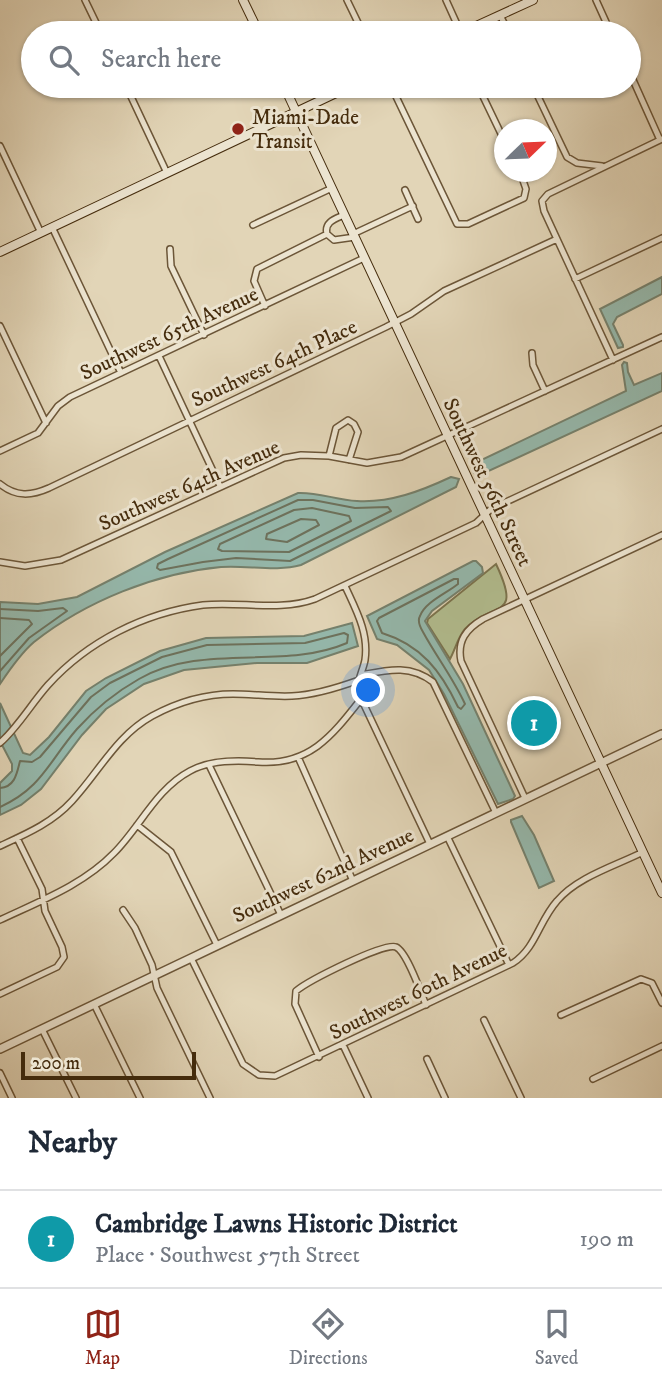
<!DOCTYPE html>
<html lang="en">
<head>
<meta charset="utf-8">
<style>
	body { margin:0; font-family:"IM FELL DW Pica",serif; background:#f2f2f3; color:#1f2937 }
	.compass { position:absolute; left:494px; top:119px; width:63px; height:63px; border-radius:50%; background:#fff; box-shadow:0 2px 5px #0004; rotate:67deg }
	.scale { position:absolute; left:21px; bottom:18px; width:175px; box-sizing:border-box; padding-left:7px; border:4px solid #452c0d; border-top:0; font-size:19px; line-height:24px; white-space:nowrap; color:#452c0d; -webkit-text-stroke:5px #ece4d0; paint-order:stroke }
	.you { position:absolute; left:369px; top:691px; width:24px; height:24px; margin:-18px; border:5px solid #fff; border-radius:50%; background:#1a73e8; box-shadow:0 0 0 10px #1a73e833 }
	.badge { display:grid; place-items:center; width:46px; height:46px; border-radius:50%; background:#8f2418; color:#fff; font-size:23px; font-weight:700 }
	.pin { position:absolute; translate:-50% -50%; border:4px solid #fff; box-shadow:0 2px 7px #0006 }
	.list { margin:0; padding:0; list-style:none }
	h2 { display:flex; justify-content:space-between; align-items:center; height:91px; margin:0; padding:0 28px; font-size:30px }
	h2 small { font-size:23px; font-weight:400; color:#747a83 }
	.list li { display:grid; grid-template-columns:46px 1fr auto; gap:21px; align-items:center; box-sizing:border-box; height:98px; padding:0 28px; border-top:2px solid #e0e1e3 }
	.list b { display:block; font-size:26px; white-space:nowrap }
	.list p { margin:0; font-size:23px; white-space:nowrap; color:#747a83 }
	.list em { font-size:23px; font-style:normal; color:#747a83 }
	.icon { flex:none; width:38px; height:38px; fill:none; stroke:currentColor; stroke-width:2; stroke-linecap:round; stroke-linejoin:round }
	.map { position:relative; flex:none; width:662px; height:1098px; overflow:hidden }
	.search { position:absolute; background:#fff; box-shadow:0 2px 5px #0004; left:21px; right:21px; top:21px; height:77px; display:flex; align-items:center; gap:18px; box-sizing:border-box; padding:0 24px; border-radius:38px; color:#747a83; font-size:26px }
	.sheet { height:189px; background:#fff }
	nav { display:flex; justify-content:space-around; align-items:center; box-sizing:border-box; height:98px; border-top:2px solid #e0e1e3; background:#fff; font-size:19px; color:#747a83 }
	nav a { display:grid; justify-items:center; gap:4px }
	nav .on { color:#8f2418 }
	.map>svg:first-child { display:block }
	.green { fill:#b2bd8f; stroke:#7c744e; stroke-width:2 }
	.water { fill:#95b9ad; stroke:#75816d; stroke-width:2 }
	.lines { fill:none; stroke-linecap:round; stroke-linejoin:round }
	.shore { stroke:#6d725d; stroke-width:2 }
	.minor-casing { stroke:#6c5638; stroke-width:8 }
	.tertiary-casing { stroke:#6c5638; stroke-width:10 }
	.secondary-casing { stroke:#452c0d; stroke-width:10 }
	.minor { stroke:#ece4d0; stroke-width:5 }
	.tertiary { stroke:#ece4d0; stroke-width:7 }
	.secondary { stroke:#ece4d0; stroke-width:8 }
	.poi-dot { fill:#8f2418; stroke:#ece4d0; stroke-width:2.5 }
	.labels { text-anchor:middle; stroke-width:6; stroke-linejoin:round; paint-order:stroke }
	.poi-label { font-size:21px; fill:#452c0d; stroke:#ece4d0; text-anchor:start }
	.street-label { font-size:21px; fill:#452c0d; stroke:#ece4d0 }
</style>
</head>
<body>
<div class="map">
<svg width="662" height="1098" viewBox="0 0 662 1098">
	<rect width="100%" height="100%" fill="#e2d5b7"/>
	<filter id="stains"><feTurbulence type="fractalNoise" baseFrequency=".00286" numOctaves="4"/><feColorMatrix values="0 0 0 0 .2 0 0 0 0 .09 0 0 0 0 .02 0 0 0 .5 -.17"/></filter>
	<radialGradient id="worn" r=".72"><stop offset=".6" stop-color="#630" stop-opacity="0"/><stop offset="1" stop-color="#630" stop-opacity=".3"/></radialGradient>
	<path class="green" d="M 496,564 C 523,621 493,600 465,629 C 458,637 455,650 450,659 L 427,623 L 428,619 Z"/>
	<path class="water" d="M 662,277 L 662,294 L 617,317 L 613,324 L 623,345 L 623,347 L 618,348 L 600,309 Z
		M 624,362 L 627,363 L 628,372 L 634,385 L 662,373 L 662,391 L 480,475 L 474,473 L 472,466 L 475,463 L 626,391 L 622,365 Z
		M 451,477 L 459,479 L 456,487 L 301,565 C 276,572 247,565 221,567 C 156,573 86,601 34,642 C 21,653 10,669 0,684 L 0,602 L 38,604 L 77,597 L 165,552 L 298,493 C 318,492 336,500 357,501 C 390,503 421,491 451,477 Z
		M 473,561 L 476,561 L 482,567 L 483,573 L 432,611 L 425,621 L 463,684 L 515,796 L 513,799 L 498,804 L 444,694 L 429,670 L 397,645 L 377,639 L 367,616 Z
		M 352,623 L 358,646 L 307,663 L 257,663 L 184,670 L 144,684 L 106,709 L 82,735 L 41,789 L 21,805 L 0,815 L 0,783 L 12,771 L 12,764 L 0,741 L 0,703 L 23,753 L 30,755 L 49,737 L 86,691 L 106,678 L 160,651 L 206,638 L 304,636 Z
		M 522,816 L 534,835 L 554,881 L 539,888 L 511,822 L 511,820 Z"/>
	<g class="lines">
		<path class="shore" d="M 298,500 L 313,500 L 355,508 L 388,507 L 391,511 L 290,561 L 236,558 L 203,562 L 160,570 L 157,568 L 158,564 L 168,559 Z
			M 312,508 L 349,516 L 351,521 L 289,552 L 222,551 L 218,549 L 220,544 L 294,510 Z
			M 301,519 L 316,520 L 319,525 L 287,542 L 266,539 L 267,534 Z
			M 454,579 L 458,579 L 458,584 C 447,593 425,602 420,616 C 417,621 420,627 423,632 C 436,656 453,678 465,704 L 461,709 L 458,707 C 441,671 421,645 382,633 L 377,621 L 379,618 Z
			M 0,609 L 38,611 L 63,608 L 67,611 L 29,638 L 0,671
			M 0,618 L 29,620 L 32,624 L 0,656
			M 0,788 C 15,787 17,773 20,761 L 32,762 L 40,757 L 91,697 L 110,683 L 162,657 L 207,645 L 305,643 L 344,633 L 348,635 L 347,643 C 282,671 204,642 139,679 C 116,692 95,709 77,729 C 49,761 42,788 0,807"/>
		<defs>
			<path id="minor" d="M 85,0 L 101,33
				M 347,0 L 363,33
				M 446,0 L 461,33
				M 596,0 L 611,33
				M 500,15 L 509,33
				M 629,71 L 660,140
				M 126,86 L 167,173
				M 391,86 L 457,224 L 468,224 L 524,198 L 526,189 L 520,172
				M 478,86 L 504,140
				M 533,86 L 567,157 L 577,163 L 602,166
				M 0,146 L 41,233
				M 405,190 L 418,219
				M 253,225 L 332,188
				M 52,227 L 121,373
				M 327,234 L 334,240 L 355,237
				M 327,234 C 324,222 335,219 344,215
				M 353,234 L 413,206
				M 170,249 L 171,266 L 204,335
				M 575,279 L 662,238
				M 265,306 L 254,281 L 257,269 L 327,234
				M 0,326 L 46,423
				M 532,353 L 533,365 L 545,391
				M 159,356 L 220,486
				M 613,360 L 544,211 L 542,201 L 548,194 L 662,139
				M 0,451 L 38,433 L 58,406 L 70,397 L 364,258
				M 329,456 L 336,428 L 348,420 L 354,424 L 358,432 L 349,460
				M 0,484 C 16,497 31,496 49,488 L 386,327 L 411,314 L 444,291 L 557,239
				M 0,562 L 25,566 L 61,560 L 284,458 L 301,455 L 329,456 L 367,463 L 401,457 L 662,337
				M 345,586 C 356,610 369,633 365,660 C 363,671 356,682 358,692 L 430,844
				M 361,675 C 387,670 410,664 433,682 L 496,813
				M 0,743 C 19,726 31,704 48,685 C 88,641 144,613 203,605 C 240,601 279,612 315,599 L 476,523 L 491,509 L 662,429
				M 298,757 L 353,881
				M 209,765 L 281,915
				M 525,798 L 461,661 C 457,641 466,629 483,619 L 662,535
				M 137,825 L 171,852 L 217,945
				M 447,836 L 509,965
				M 0,846 C 26,834 52,823 72,801 C 99,772 116,736 152,716 C 176,703 205,694 233,694 C 253,694 272,697 292,696 C 315,695 337,688 359,680
				M 123,910 L 135,928 L 152,965 L 157,988 L 210,1098
				M 0,920 C 40,901 83,885 114,853 C 140,827 156,789 190,771 C 210,760 235,760 258,762 C 309,766 332,736 361,699
				M 191,958 L 243,1064 L 259,1075 L 275,1076 L 513,963 C 536,948 539,921 557,901 C 577,877 615,866 643,852
				M 0,994 L 57,967 L 64,957 L 62,947 L 45,911 L 42,889 L 17,838
				M 94,1004 L 140,1098
				M 561,1015 L 641,979 L 652,983 L 662,1003
				M 484,1020 L 521,1098
				M 42,1029 L 76,1098
				M 343,1045 L 368,1098
				M 319,1057 L 295,1004 L 296,991 C 308,981 384,942 396,947 C 407,952 421,993 426,1005
				M 427,1059 L 445,1098
				M 0,1073 L 12,1098
				M 593,1079 L 662,1046"/>
			<path id="tertiary" d="M 0,1049 L 662,734"/>
			<path id="secondary" d="M 243,0 L 259,33
				M 461,33 L 533,0
				M 284,86 L 662,893
				M 0,252 L 351,86"/>
		</defs>
		<use href="#minor" class="minor-casing"/>
		<use href="#tertiary" class="tertiary-casing"/>
		<use href="#secondary" class="secondary-casing"/>
		<use href="#minor" class="minor"/>
		<use href="#tertiary" class="tertiary"/>
		<use href="#secondary" class="secondary"/>
	</g>
	<circle class="poi-dot" cx="238" cy="129" r="7"/>
	<g class="labels">
		<g class="poi-label">
			<text x="252" y="124">Miami-Dade<tspan x="252" dy="24">Transit</tspan></text>
		</g>
		<g class="street-label">
			<text transform="translate(169 333) rotate(-25)" y="7">Southwest 65th Avenue</text>
			<text transform="translate(274 363) rotate(-25)" y="7">Southwest 64th Place</text>
			<text transform="translate(488 482) rotate(65)" y="7">Southwest 56th Street</text>
			<text transform="translate(189 485) rotate(-24)" y="7">Southwest 64th Avenue</text>
			<text transform="translate(323 875) rotate(-25)" y="7">Southwest 62nd Avenue</text>
			<text transform="translate(418 991) rotate(-26)" y="7">Southwest 60th Avenue</text>
		</g>
	</g>
	<rect width="100%" height="100%" filter="url(#stains)"/>
	<rect width="100%" height="100%" fill="url(#worn)"/>
</svg>
<svg class="compass" viewBox="-18 -18 36 36"><path d="M0-13l5 13h-10z" fill="#e53935"/><path d="M0 13l5-13h-10z" fill="#747a83"/></svg>
<div class="scale">200 m</div>
<div class="you"></div>
<div class="pin badge" style="left:534px;top:723px;background:#0f9aa8">1</div>
<div class="search"><svg class="icon" aria-label="search" viewBox="0 0 24 24"><circle cx="10" cy="10" r="6"/><path d="M15 15l6 6"/></svg>Search here</div>
</div>
<section class="sheet">
<h2>Nearby<small></small></h2>
<ul class="list">
<li><span class="badge" style="background:#0f9aa8">1</span><div><b>Cambridge Lawns Historic District</b><p>Place · Southwest 57th Street</p></div><em>190 m</em></li>
</ul>
</section>
<nav>
<a class="on"><svg class="icon" aria-label="map" viewBox="0 0 24 24"><path d="M3 6l6-2 6 2 6-2v14l-6 2-6-2-6 2zM9 4v14M15 6v14"/></svg>Map</a>
<a><svg class="icon" aria-label="directions" viewBox="0 0 24 24"><path d="M12 3l9 9-9 9-9-9zM9 14v-3h6M13 9l2 2-2 2"/></svg>Directions</a>
<a><svg class="icon" aria-label="saved" viewBox="0 0 24 24"><path d="M7 4h10v16l-5-4-5 4z"/></svg>Saved</a>
</nav>
</body>
</html>
